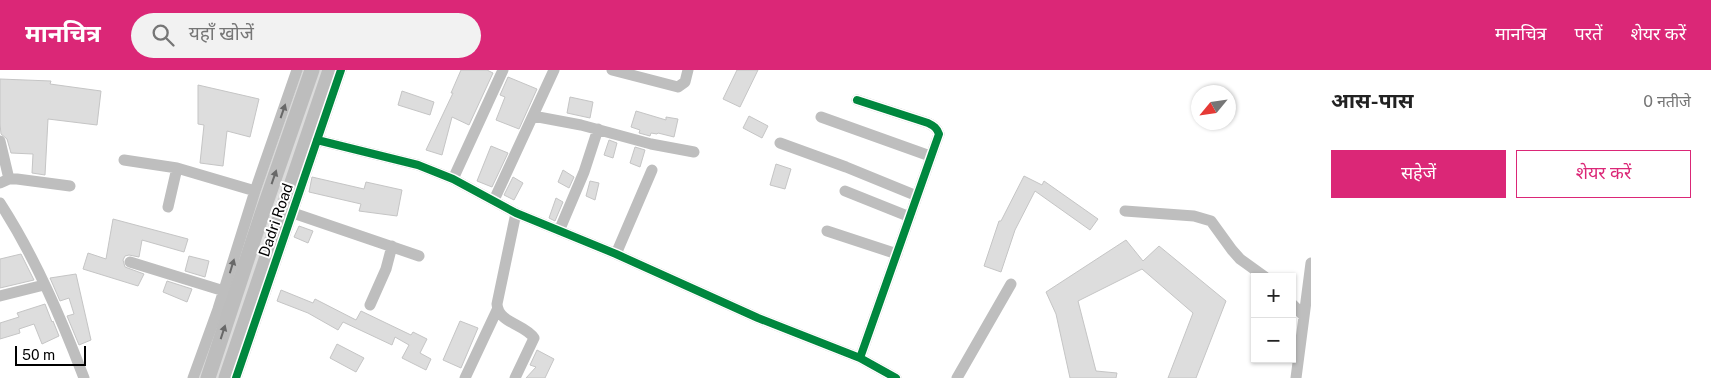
<!DOCTYPE html>
<html lang="hi">
<head>
<meta charset="utf-8">
<style>
	body { margin:0; font-family:"Public Sans","Noto Sans Devanagari",sans-serif; background:#f2f2f2; color:#222 }
	.controls { position:absolute; right:15px; bottom:15px; display:grid; overflow:hidden; border-radius:0px; box-shadow:0 1px 4px #0004 }
	.controls button { width:45px; height:45px; display:grid; place-items:center; padding:0; border:0; border-bottom:1px solid #e0e0e0; background:#fff; color:#222; font:25px sans-serif }
	.compass { position:absolute; left:1191px; top:15px; width:45px; height:45px; border-radius:50%; background:#fff; box-shadow:0 1px 4px #0004; rotate:241deg }
	.scale { position:absolute; left:15px; bottom:12px; width:71px; box-sizing:border-box; padding-left:5px; border:2px solid #000; border-top:0; font-size:14px; line-height:18px; white-space:nowrap; color:#000; -webkit-text-stroke:4px #fff; paint-order:stroke }
	.list { margin:0; padding:0; list-style:none }
	h2 { display:flex; justify-content:space-between; align-items:center; height:65px; margin:0; padding:0 20px; font-size:21px }
	h2 small { font-size:16px; font-weight:400; color:#767676 }
	.actions { display:flex; gap:10px; padding:15px 20px }
	.actions a { flex:1; padding:11px 0; border:1px solid #db2777; border-radius:0px; text-align:center; font-size:18px; color:#db2777 }
	.actions .main { background:#db2777; color:#fff }
	.icon { flex:none; width:28px; height:28px; fill:none; stroke:currentColor; stroke-width:2; stroke-linecap:round; stroke-linejoin:round }
	.map { position:relative; flex:none; width:1311px; height:308px; overflow:hidden }
	header { display:flex; align-items:center; gap:30px; box-sizing:border-box; height:70px; padding:0 25px; background:#db2777; color:#fff }
	header strong { font-size:24px }
	nav { display:flex; gap:28px; margin-inline-start:auto; font-size:18px }
	.search { width:350px; height:45px; background:#f2f2f2; display:flex; align-items:center; gap:12px; box-sizing:border-box; padding:0 18px; border-radius:28px; color:#767676; font-size:19px }
	main { display:flex }
	aside { flex:1; background:#fff }
	.map>svg:first-child { display:block }
	.building { fill:#ddd; stroke:#c5c5c5 }
	.lines { fill:none; stroke-linecap:round; stroke-linejoin:round }
	.major-casing { stroke:#dbdbdb; stroke-width:18 }
	.minor { stroke:#bebebe; stroke-width:11 }
	.major { stroke:#bdbdbd; stroke-width:15 }
	.cycleway-casing { stroke:#fff; stroke-width:11 }
	.cycleway { stroke:#00873e; stroke-width:8 }
	.oneway { fill:#686868 }
	.labels { text-anchor:middle; stroke-width:4; stroke-linejoin:round; paint-order:stroke }
	.street-label { font-size:15px; fill:#000; stroke:#fff }
</style>
</head>
<body>
<header>
<strong>मानचित्र</strong>
<div class="search"><svg class="icon" aria-label="search" viewBox="0 0 24 24"><circle cx="10" cy="10" r="6"/><path d="M15 15l6 6"/></svg>यहाँ खोजें</div>
<nav><a>मानचित्र</a><a>परतें</a><a>शेयर करें</a></nav>
</header>
<main>
<div class="map">
<svg width="1311" height="308" viewBox="0 0 1311 308">
	<rect width="100%" height="100%" fill="#fff"/>
	<path class="building" d="M 461,0 L 487,0 L 493,3 L 469,55 L 452,47 L 442,85 L 426,80 L 453,23 L 451,23 Z
		M 737,0 L 758,0 L 740,37 L 723,29 Z
		M 508,7 L 537,19 L 519,59 L 496,50 L 505,27 L 500,25 Z
		M 0,9 L 51,11 L 50,14 L 101,21 L 97,55 L 48,49 L 45,105 L 32,103 L 33,84 L 11,83 L 7,69 L 1,64 L 0,54 Z
		M 198,15 L 259,29 L 250,67 L 227,61 L 223,96 L 200,93 L 204,55 L 198,54 Z
		M 402,21 L 434,32 L 430,45 L 398,35 Z
		M 570,27 L 593,32 L 590,48 L 567,43 Z
		M 636,41 L 666,50 L 666,47 L 678,49 L 674,67 L 658,63 L 657,64 L 651,63 L 650,66 L 639,63 L 640,60 L 631,57 Z
		M 749,46 L 768,56 L 762,68 L 743,58 Z
		M 609,70 L 617,73 L 613,88 L 604,85 Z
		M 491,76 L 508,83 L 492,117 L 477,111 Z
		M 635,77 L 645,80 L 640,97 L 630,93 Z
		M 776,94 L 791,99 L 785,119 L 770,115 Z
		M 563,100 L 574,107 L 569,118 L 558,112 Z
		M 1024,106 L 1042,115 L 1044,111 L 1098,149 L 1090,160 L 1035,121 L 1015,160 L 1001,202 L 984,196 L 999,151 L 1001,151 Z
		M 312,107 L 364,119 L 366,112 L 402,120 L 397,146 L 359,141 L 361,134 L 309,122 Z
		M 513,107 L 523,113 L 514,130 L 504,125 Z
		M 590,111 L 599,113 L 595,130 L 586,126 Z
		M 556,128 L 563,132 L 555,151 L 549,148 Z
		M 113,149 L 188,169 L 184,182 L 142,170 L 139,187 L 129,185 L 125,186 L 123,190 L 125,197 L 144,204 L 138,216 L 83,199 L 88,183 L 106,189 Z
		M 299,156 L 313,161 L 308,173 L 294,167 Z
		M 1126,170 L 1143,191 L 1159,176 L 1226,231 L 1196,308 L 1168,308 L 1193,243 L 1142,199 L 1078,231 L 1096,301 L 1117,303 L 1116,308 L 1070,308 L 1056,244 L 1046,222 Z
		M 21,184 L 34,210 L 0,218 L 0,189 Z
		M 189,186 L 209,191 L 205,207 L 185,201 Z
		M 76,204 L 91,270 L 79,275 L 67,246 L 74,244 L 69,228 L 60,231 L 50,208 Z
		M 167,211 L 192,219 L 187,232 L 163,222 Z
		M 281,220 L 313,233 L 315,229 L 356,250 L 361,241 L 411,265 L 413,262 L 427,269 L 420,283 L 431,289 L 426,300 L 402,288 L 409,275 L 395,267 L 392,275 L 343,252 L 338,260 L 308,243 L 277,231 Z
		M 45,234 L 52,252 L 53,251 L 59,266 L 42,274 L 34,254 L 19,259 L 20,263 L 0,269 L 0,253 L 19,247 L 17,243 Z
		M 460,251 L 478,258 L 461,298 L 443,290 Z
		M 337,274 L 364,288 L 356,302 L 330,288 Z
		M 537,280 L 554,289 L 545,308 L 526,308 L 536,297 L 530,295 Z"/>
	<g class="lines">
		<defs>
			<path id="major" d="M 208,308 L 262,144 L 312,0
				M 226,308 L 330,0"/>
		</defs>
		<use href="#major" class="major-casing"/>
		<path class="minor" d="M 612,0 L 678,17 L 685,12 L 688,0
			M 857,30 L 928,53 C 934,56 937,58 939,64 L 860,288
			M 533,46 L 581,55 L 651,74 L 694,82
			M 821,47 L 930,86
			M 317,70 L 418,95 L 453,109 L 516,143 L 616,184 L 758,248 L 860,288 L 896,308
			M 0,71 L 9,109
			M 780,73 L 846,97 L 917,126
			M 124,90 L 177,98 L 255,121
			M 453,109 L 503,0
			M 0,113 L 9,109 L 17,109 L 70,116
			M 845,121 L 910,147
			M 494,130 L 554,0
			M 0,133 C 35,187 61,248 84,308
			M 168,137 L 177,98
			M 1125,141 L 1194,146 L 1211,151 L 1232,180 L 1240,189 L 1265,207
			M 293,143 L 419,186
			M 559,161 L 584,102 L 598,59
			M 827,161 L 897,184
			M 616,184 L 652,100
			M 130,192 L 224,221
			M 0,226 L 44,215
			M 1292,234 L 1304,246
			M 370,235 L 386,199 L 392,176
			M 193,308 L 218,239 L 255,121 L 297,0
			M 236,308 L 341,0
			M 465,308 L 497,240
			M 515,308 L 534,268 C 525,254 498,253 497,234 L 516,143
			M 957,308 L 1011,214
			M 1296,308 L 1311,193"/>
		<use href="#major" class="major"/>
		<defs>
			<path id="cycleway" d="M 857,30 L 928,53 C 934,56 937,58 939,64 L 860,288
				M 317,70 L 418,95 L 453,109 L 516,143 L 616,184 L 758,248 L 860,288 L 896,308
				M 236,308 L 341,0"/>
		</defs>
		<use href="#cycleway" class="cycleway-casing"/>
		<use href="#cycleway" class="cycleway"/>
	</g>
	<defs><path id="oneway-solid" d="M-6-.8H1V-3.2L6.5 0L1 3.2V.8H-6Z" transform="scale(1.25)"/></defs>
	<g class="oneway">
		<use href="#oneway-solid" transform="translate(283 41) rotate(-71)"/>
		<use href="#oneway-solid" transform="translate(274 107) rotate(-71)"/>
		<use href="#oneway-solid" transform="translate(232 196) rotate(-73)"/>
		<use href="#oneway-solid" transform="translate(223 262) rotate(-72)"/>
	</g>
	<g class="labels">
		<g class="street-label">
			<text transform="translate(276 150) rotate(-71)" y="5">Dadri Road</text>
		</g>
	</g>
</svg>
<div class="controls">
<button>+</button>
<button>−</button>
</div>
<svg class="compass" viewBox="-18 -18 36 36"><path d="M0-13l5 13h-10z" fill="#e53935"/><path d="M0 13l5-13h-10z" fill="#767676"/></svg>
<div class="scale">50 m</div>
</div>
<aside>
<h2>आस-पास<small>0 नतीजे</small></h2>
<ul class="list">
</ul>
<div class="actions"><a class="main">सहेजें</a><a>शेयर करें</a></div>
</aside>
</main>
</body>
</html>
